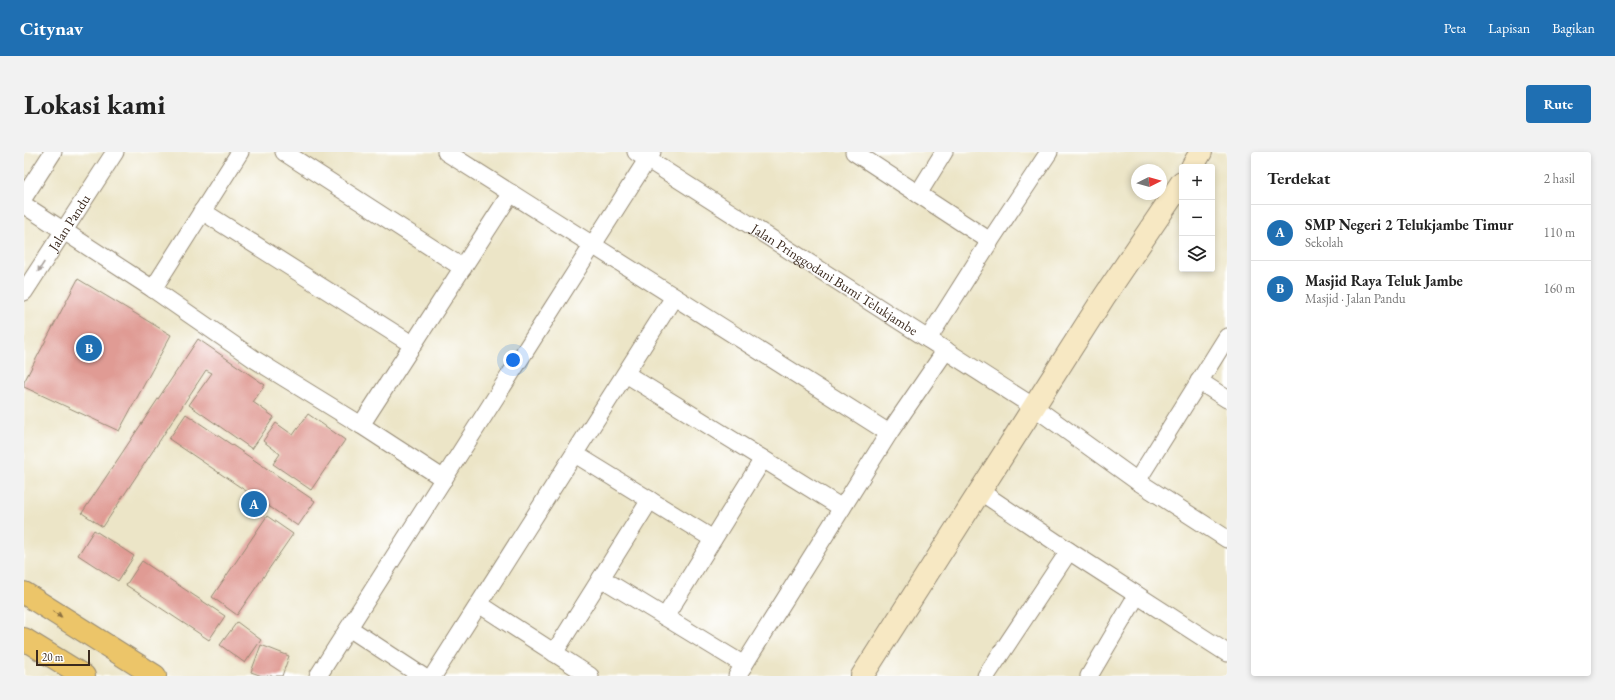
<!DOCTYPE html>
<html lang="id">
<head>
<meta charset="utf-8">
<style>
	body { margin:0; font-family:"EB Garamond",serif; background:#f2f2f2; color:#222 }
	.controls { position:absolute; right:12px; top:12px; display:grid; overflow:hidden; border-radius:4px; box-shadow:0 2px 6px #0003 }
	.controls button { width:36px; height:36px; display:grid; place-items:center; padding:0; border:0; border-bottom:1px solid #e0e0e0; background:#fff; color:#222; font:20px sans-serif }
	.compass { position:absolute; left:1107px; top:12px; width:36px; height:36px; border-radius:50%; background:#fff; box-shadow:0 2px 6px #0003; rotate:85deg }
	.scale { position:absolute; left:12px; bottom:10px; width:54px; box-sizing:border-box; padding-left:4px; border:2px solid #3b2a1e; border-top:0; font-size:11px; line-height:14px; white-space:nowrap; color:#3b2a1e; -webkit-text-stroke:3px #fff; paint-order:stroke }
	.you { position:absolute; left:489px; top:208px; width:14px; height:14px; margin:-10px; border:3px solid #fff; border-radius:50%; background:#1a73e8; box-shadow:0 0 0 6px #1a73e833 }
	.badge { display:grid; place-items:center; width:26px; height:26px; border-radius:50%; background:#1f6fb2; color:#fff; font-size:13px; font-weight:700 }
	.pin { position:absolute; translate:-50% -50%; border:2px solid #fff; box-shadow:0 1px 4px #0006 }
	.list { margin:0; padding:0; list-style:none }
	h2 { display:flex; justify-content:space-between; align-items:center; height:52px; margin:0; padding:0 16px; font-size:17px }
	h2 small { font-size:13px; font-weight:400; color:#767676 }
	.list li { display:grid; grid-template-columns:26px 1fr auto; gap:12px; align-items:center; box-sizing:border-box; height:56px; padding:0 16px; border-top:1px solid #e0e0e0 }
	.list b { display:block; font-size:15px; white-space:nowrap }
	.list p { margin:0; font-size:13px; white-space:nowrap; color:#767676 }
	.list em { font-size:13px; font-style:normal; color:#767676 }
	.icon { flex:none; width:22px; height:22px; fill:none; stroke:currentColor; stroke-width:2; stroke-linecap:round; stroke-linejoin:round }
	.map { position:relative; flex:none; width:1203px; height:524px; overflow:hidden; border-radius:4px }
	header { display:flex; align-items:center; gap:24px; box-sizing:border-box; height:56px; padding:0 20px; background:#1f6fb2; color:#fff }
	header strong { font-size:19px }
	nav { display:flex; gap:22px; margin-inline-start:auto; font-size:14px }
	.intro { display:flex; align-items:center; justify-content:space-between; box-sizing:border-box; height:96px; padding:0 24px }
	h1 { margin:0; font-size:28px }
	.button { padding:10px 18px; border-radius:4px; background:#1f6fb2; color:#fff; font-size:14px; font-weight:700 }
	main { display:flex; gap:24px; padding:0 24px }
	aside { flex:1; background:#fff; border-radius:4px; box-shadow:0 2px 6px #0003 }
	.map>svg:first-child { display:block }
	.building { fill:#e09b94 }
	.lines { fill:none; stroke-linecap:round; stroke-linejoin:round }
	.street-casing { stroke:#948872; stroke-width:19 }
	.secondary-casing { stroke:#948872; stroke-width:24 }
	.primary-casing { stroke:#948872; stroke-width:24 }
	.street { stroke:#fff; stroke-width:17 }
	.secondary { stroke:#f7e8c3; stroke-width:22 }
	.primary { stroke:#ecc569; stroke-width:22 }
	.oneway { fill:#a79f9a }
	.oneway2 { fill:#8b7040 }
	.labels { text-anchor:middle; stroke-width:3.5; stroke-linejoin:round; paint-order:stroke }
	.street-label { font-size:14px; fill:#3b2a1e; stroke:#fff }
</style>
</head>
<body>
<header>
<strong>Citynav</strong>
<nav><a>Peta</a><a>Lapisan</a><a>Bagikan</a></nav>
</header>
<div class="intro"><h1>Lokasi kami</h1><a class="button">Rute</a></div>
<main>
<div class="map">
<svg width="1203" height="524" viewBox="0 0 1203 524">
	<rect width="100%" height="100%" fill="#fff"/>
	<filter id="ink" filterUnits="userSpaceOnUse"><feTurbulence type="fractalNoise" baseFrequency=".025" numOctaves="2"/><feDisplacementMap in="SourceGraphic" scale="8" xChannelSelector="R" yChannelSelector="G"/><feConvolveMatrix kernelMatrix="1 2 1 2 8 2 1 2 1" color-interpolation-filters="sRGB"/></filter>
	<filter id="wash" filterUnits="userSpaceOnUse"><feTurbulence type="fractalNoise" baseFrequency=".012" numOctaves="4" result="noise"/><feDisplacementMap in="SourceGraphic" scale="16" xChannelSelector="R" yChannelSelector="G"/><feGaussianBlur stdDeviation="0.9" result="paint"/><feColorMatrix in="noise" values="0 0 0 0 0 0 0 0 0 0 0 0 0 0 0 0 0 1.4 0 .05"/><feComposite in="paint" operator="in"/></filter>
	<g filter="url(#wash)">
		<rect width="100%" height="100%" fill="#ece5c7"/>
		<g id="blocks">
			<path class="building" d="M 54,127 L 147,183 L 95,279 L 0,235 L 0,230 Z
				M 174,187 L 241,233 L 229,250 L 250,265 L 228,297 L 165,253 L 188,221 L 182,218 L 79,375 L 58,361 Z
				M 162,262 L 291,349 L 274,374 L 145,287 Z
				M 284,262 L 321,288 L 287,338 L 249,312 L 256,302 L 239,289 L 252,271 L 269,283 Z
				M 243,364 L 269,382 L 213,463 L 188,445 Z
				M 70,378 L 110,404 L 94,429 L 54,403 Z
				M 118,409 L 201,464 L 185,488 L 102,433 Z
				M 213,470 L 237,488 L 221,511 L 196,493 Z
				M 237,493 L 265,504 L 258,524 L 238,524 L 227,520 Z"/>
		</g>
	</g>
	<g filter="url(#ink)">
		<use href="#blocks" fill-opacity="0" stroke="#948872" stroke-width="1"/>
		<g class="lines">
			<defs>
				<g id="street">
					<path d="M 260,0 L 439,116"/>
					<path d="M 422,0 L 865,281"/>
					<path id="s1" d="M 612,0 L 1010,255 L 1113,329 L 1203,387"/>
					<path d="M 830,0 L 966,89"/>
					<path d="M 894,42 L 920,0"/>
					<path d="M 0,45 L 29,0"/>
					<path d="M 0,53 L 129,137 L 230,207 L 337,273 L 420,327"/>
					<path d="M 178,59 L 389,193"/>
					<path d="M 129,137 L 216,0"/>
					<path id="s2" d="M 0,140 L 91,0"/>
					<path d="M 904,187 L 966,89 L 1025,0"/>
					<path d="M 602,222 L 818,356"/>
					<path d="M 1175,229 L 1203,247"/>
					<path d="M 337,273 L 487,41"/>
					<path d="M 551,302 L 689,387"/>
					<path d="M 1113,329 L 1203,185"/>
					<path d="M 957,340 L 1045,399 L 1203,501"/>
					<path d="M 577,426 L 720,513"/>
					<path d="M 455,452 L 566,524"/>
					<path d="M 641,465 L 739,307"/>
					<path d="M 325,476 L 398,524"/>
					<path d="M 530,501 L 626,348"/>
					<path d="M 294,524 L 628,0"/>
					<path d="M 409,524 L 650,145"/>
					<path d="M 713,524 L 865,281 L 922,198"/>
					<path d="M 962,524 L 1045,399"/>
					<path d="M 1065,524 L 1113,443"/>
				</g>
				<path id="secondary" d="M 1168,15 L 1177,0
					M 838,524 L 1080,145 L 1158,30"/>
				<path id="primary" d="M 0,441 L 131,524
					M 0,487 L 60,524"/>
			</defs>
			<use href="#street" class="street-casing"/>
			<use href="#secondary" class="secondary-casing"/>
			<use href="#primary" class="primary-casing"/>
			<use href="#street" class="street"/>
			<use href="#secondary" class="secondary"/>
			<use href="#primary" class="primary"/>
		</g>
		<defs><path id="oneway-solid" d="M-6-.8H1V-3.2L6.5 0L1 3.2V.8H-6Z"/></defs>
		<use class="oneway" href="#oneway-solid" transform="translate(17 115) rotate(123)"/>
		<use class="oneway2" href="#oneway-solid" transform="translate(33 462) rotate(32)"/>
	</g>
	<g class="labels">
		<g class="street-label">
			<text dy="5" stroke="none"><textPath href="#s2" startOffset="83">Jalan Pandu</textPath></text>
			<text dy="5" stroke="none"><textPath href="#s1" startOffset="236">Jalan Pringgodani Bumi Telukjambe</textPath></text>
		</g>
	</g>
</svg>
<div class="controls">
<button>+</button>
<button>−</button>
<button><svg class="icon" aria-label="layers" viewBox="0 0 24 24"><path d="M12 4l9 5-9 5-9-5zM3 14l9 5 9-5"/></svg></button>
</div>
<svg class="compass" viewBox="-18 -18 36 36"><path d="M0-13l5 13h-10z" fill="#e53935"/><path d="M0 13l5-13h-10z" fill="#767676"/></svg>
<div class="scale">20 m</div>
<div class="you"></div>
<div class="pin badge" style="left:230px;top:352px">A</div>
<div class="pin badge" style="left:65px;top:196px">B</div>
</div>
<aside>
<h2>Terdekat<small>2 hasil</small></h2>
<ul class="list">
<li><span class="badge">A</span><div><b>SMP Negeri 2 Telukjambe Timur</b><p>Sekolah</p></div><em>110 m</em></li>
<li><span class="badge">B</span><div><b>Masjid Raya Teluk Jambe</b><p>Masjid · Jalan Pandu</p></div><em>160 m</em></li>
</ul>
</aside>
</main>
</body>
</html>
